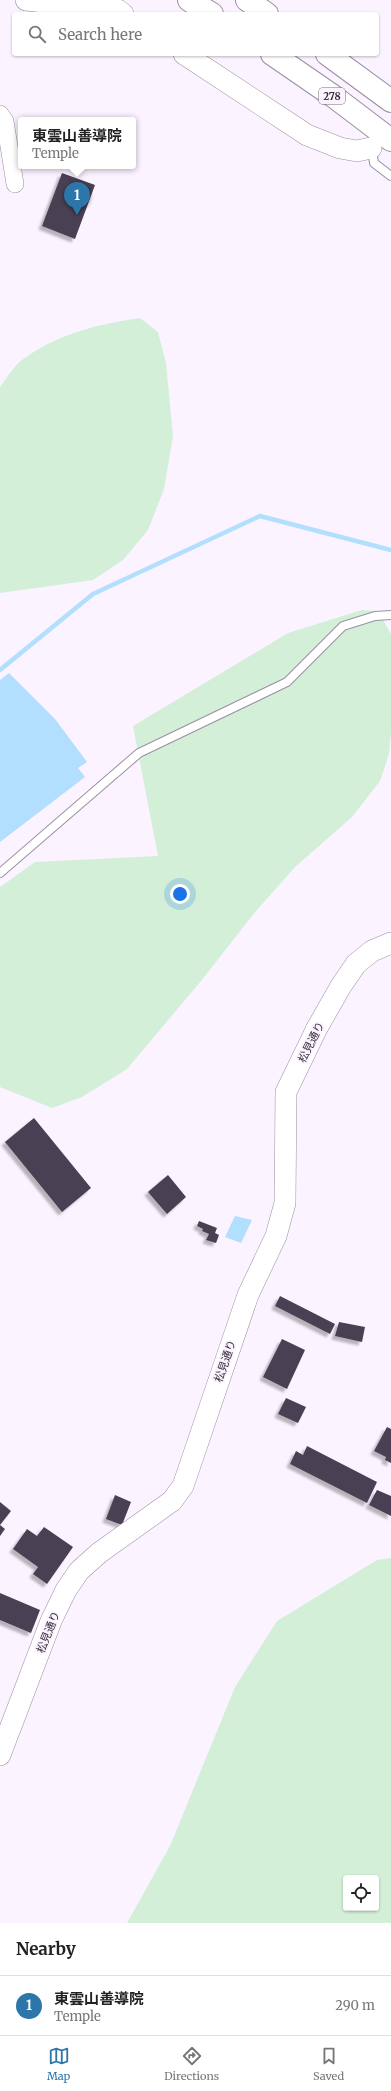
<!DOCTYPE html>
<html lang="en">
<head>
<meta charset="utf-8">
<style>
	body { margin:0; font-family:Merriweather,"Noto Sans JP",serif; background:#f2f2f2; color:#222 }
	.controls { position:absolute; right:12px; bottom:12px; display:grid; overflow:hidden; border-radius:4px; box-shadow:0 1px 3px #0004 }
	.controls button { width:36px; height:36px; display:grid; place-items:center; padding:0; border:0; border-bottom:1px solid #e0e0e0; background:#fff; color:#222; font:20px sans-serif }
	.you { position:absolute; left:180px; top:894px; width:14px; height:14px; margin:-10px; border:3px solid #fff; border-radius:50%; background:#1a73e8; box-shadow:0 0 0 6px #1a73e833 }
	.badge { display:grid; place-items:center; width:26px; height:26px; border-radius:50%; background:#2c76aa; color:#fff; font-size:13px; font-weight:700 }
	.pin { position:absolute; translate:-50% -33px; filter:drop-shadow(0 1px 2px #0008) }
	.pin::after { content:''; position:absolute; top:21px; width:14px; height:12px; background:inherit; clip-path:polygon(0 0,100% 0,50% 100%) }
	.popup { position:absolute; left:18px; top:117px; width:118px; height:52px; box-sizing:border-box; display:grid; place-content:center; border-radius:4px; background:#fff; filter:drop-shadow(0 1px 3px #0005); font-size:13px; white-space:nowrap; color:#767676 }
	.popup b { font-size:15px; color:#222 }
	.popup::after { content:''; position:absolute; left:50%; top:100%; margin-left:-8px; border:8px solid transparent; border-top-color:#fff }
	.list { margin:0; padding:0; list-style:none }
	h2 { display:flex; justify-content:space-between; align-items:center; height:52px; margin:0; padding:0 16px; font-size:17px }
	h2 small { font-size:13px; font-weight:400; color:#767676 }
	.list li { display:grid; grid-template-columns:26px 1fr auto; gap:12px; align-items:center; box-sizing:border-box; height:60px; padding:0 16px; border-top:1px solid #e0e0e0 }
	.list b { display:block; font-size:15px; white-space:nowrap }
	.list p { margin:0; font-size:13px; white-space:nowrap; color:#767676 }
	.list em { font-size:13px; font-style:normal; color:#767676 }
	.icon { flex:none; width:22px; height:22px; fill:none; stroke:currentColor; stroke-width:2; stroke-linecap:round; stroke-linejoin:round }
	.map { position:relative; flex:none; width:391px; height:1923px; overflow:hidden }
	.search { position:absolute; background:#fff; box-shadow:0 1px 3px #0004; left:12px; right:12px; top:12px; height:44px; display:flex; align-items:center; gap:10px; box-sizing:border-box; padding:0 14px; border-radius:4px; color:#767676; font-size:15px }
	.sheet { height:112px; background:#fff }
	nav { display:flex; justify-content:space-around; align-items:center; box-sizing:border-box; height:56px; border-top:1px solid #e0e0e0; background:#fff; font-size:11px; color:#767676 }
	nav a { display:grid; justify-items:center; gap:2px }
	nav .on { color:#2c76aa }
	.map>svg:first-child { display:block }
	.green { fill:#d3efd7; fill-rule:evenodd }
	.water { fill:#b2dffe }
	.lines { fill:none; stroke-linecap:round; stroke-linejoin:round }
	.stream { stroke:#b2dffe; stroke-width:4.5 }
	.building { fill:#484153; filter:url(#shadow) }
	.service-casing { stroke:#9c8fa2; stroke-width:10 }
	.minor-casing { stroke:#9c8fa2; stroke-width:18 }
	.tertiary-casing { stroke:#9c8fa2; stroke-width:22 }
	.motorway-casing { stroke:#9c8fa2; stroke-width:24 }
	.service { stroke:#fff; stroke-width:8 }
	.minor { stroke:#fff; stroke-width:17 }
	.tertiary { stroke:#fff; stroke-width:21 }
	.motorway { stroke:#fff; stroke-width:22 }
	.labels { text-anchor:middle; stroke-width:4; stroke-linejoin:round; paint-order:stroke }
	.shield { fill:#fbf3ff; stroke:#706a73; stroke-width:1 }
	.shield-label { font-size:10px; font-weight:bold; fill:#352f37 }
	.street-label { font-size:11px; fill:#352f37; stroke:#fbf3ff }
</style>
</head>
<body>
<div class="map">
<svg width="391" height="1923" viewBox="0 0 391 1923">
	<defs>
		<filter id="shadow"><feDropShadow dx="-3.5" dy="3.5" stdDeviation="1" flood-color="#0004"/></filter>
	</defs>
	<rect width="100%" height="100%" fill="#fbf3ff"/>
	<path class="green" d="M 140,318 L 158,332 L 166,363 L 173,436 L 164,489 L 148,530 L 123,560 L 93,580 L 0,593 L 0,387 C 7,378 13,367 22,360 C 57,334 98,324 140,318 Z
		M 362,610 L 378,611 L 391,634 L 391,732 L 389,754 L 380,781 L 352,817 L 295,867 L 256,911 L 201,981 L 127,1069 L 82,1097 L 52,1108 L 0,1087 L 0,887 L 35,862 L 158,856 L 133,726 L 288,633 Z
		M 391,1558 L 391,1923 L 127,1923 L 170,1846 L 235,1687 L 277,1621 L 377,1560 ZM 346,1878 L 376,1878 L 376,1908 L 346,1908 Z"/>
	<path class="water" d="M 9,673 L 55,719 L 87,762 L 78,768 L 85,777 L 0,842 L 0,680 Z
		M 235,1216 L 252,1220 L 241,1243 L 225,1237 Z"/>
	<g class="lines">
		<path class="stream" d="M 0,670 L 93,594 L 260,516 L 391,550"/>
	</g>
	<path class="building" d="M 62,173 L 95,185 L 75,239 L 42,226 Z
		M 34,1118 L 91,1188 L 62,1212 L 5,1142 Z
		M 168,1175 L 186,1197 L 167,1214 L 148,1192 Z
		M 199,1221 L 217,1228 L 215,1233 L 219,1235 L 216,1243 L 206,1240 L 209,1234 L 202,1231 L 203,1229 L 197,1226 Z
		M 280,1296 L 335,1324 L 330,1334 L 275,1306 Z
		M 339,1322 L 365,1327 L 362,1342 L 335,1336 Z
		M 282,1339 L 305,1350 L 287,1389 L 263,1377 Z
		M 286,1398 L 306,1407 L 298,1423 L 278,1414 Z
		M 387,1427 L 391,1429 L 391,1463 L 385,1460 L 386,1457 L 374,1451 Z
		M 307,1446 L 377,1482 L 367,1503 L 290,1464 L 296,1451 L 303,1455 Z
		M 377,1490 L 391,1496 L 391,1516 L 369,1505 Z
		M 115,1495 L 131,1502 L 122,1525 L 106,1519 Z
		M 0,1502 L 11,1511 L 0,1525 L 5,1529 L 0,1536 Z
		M 44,1527 L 73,1547 L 47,1584 L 33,1574 L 38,1567 L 13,1549 L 27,1529 L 37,1536 Z
		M 0,1593 L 40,1610 L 31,1633 L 0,1620 Z"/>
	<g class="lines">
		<defs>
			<path id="service" d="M 372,149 L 374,163 L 391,176
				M 0,873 L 139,753 L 287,682 L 343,626 L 375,616 L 391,615"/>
			<path id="minor" d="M 0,114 L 5,121 L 15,184"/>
			<path id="tertiary" d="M 26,0 L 118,10 L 123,14
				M 184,54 L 307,135 L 340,148 L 357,151 L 371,148
				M 0,1755 L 51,1621 L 66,1590 L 79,1571 L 99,1553 L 172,1501 L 183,1486 L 248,1295 L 276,1236 L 285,1203 L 286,1092 L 317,1028 L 341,986 L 356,964 L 372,951 L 391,943"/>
			<path id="motorway" d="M 189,0 L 212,14
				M 247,0 L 267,14
				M 272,54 L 333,96 L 391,140
				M 327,54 L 391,101"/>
		</defs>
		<use href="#service" class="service-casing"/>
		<use href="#minor" class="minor-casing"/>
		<use href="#tertiary" class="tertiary-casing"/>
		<use href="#motorway" class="motorway-casing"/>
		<use href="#service" class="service"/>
		<use href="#minor" class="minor"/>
		<use href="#tertiary" class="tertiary"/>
		<use href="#motorway" class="motorway"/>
	</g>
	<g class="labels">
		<rect class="shield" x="319" y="88" width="26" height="16" rx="3"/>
		<g class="shield-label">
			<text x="332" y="100">278</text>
		</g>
		<g class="street-label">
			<text transform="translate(311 1042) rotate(-63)" y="4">松見通り</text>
			<text transform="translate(225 1361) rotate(-71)" y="4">松見通り</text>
			<text transform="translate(48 1632) rotate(-68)" y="4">松見通り</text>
		</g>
	</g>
</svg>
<div class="controls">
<button><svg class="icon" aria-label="locate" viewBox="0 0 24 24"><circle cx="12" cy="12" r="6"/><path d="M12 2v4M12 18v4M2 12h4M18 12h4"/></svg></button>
</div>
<div class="you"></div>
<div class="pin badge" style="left:77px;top:215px">1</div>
<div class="popup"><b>東雲山善導院</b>Temple</div>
<div class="search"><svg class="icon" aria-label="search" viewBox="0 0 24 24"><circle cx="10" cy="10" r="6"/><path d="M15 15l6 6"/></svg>Search here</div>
</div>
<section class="sheet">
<h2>Nearby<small></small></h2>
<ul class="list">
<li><span class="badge">1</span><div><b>東雲山善導院</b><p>Temple</p></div><em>290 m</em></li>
</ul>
</section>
<nav>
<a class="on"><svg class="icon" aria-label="map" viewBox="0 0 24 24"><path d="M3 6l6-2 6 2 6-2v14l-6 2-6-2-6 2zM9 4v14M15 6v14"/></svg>Map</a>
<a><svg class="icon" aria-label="directions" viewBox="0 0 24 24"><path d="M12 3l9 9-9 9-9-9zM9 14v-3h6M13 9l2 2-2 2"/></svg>Directions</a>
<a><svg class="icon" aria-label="saved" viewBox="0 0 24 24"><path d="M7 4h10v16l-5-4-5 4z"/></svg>Saved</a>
</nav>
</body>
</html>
